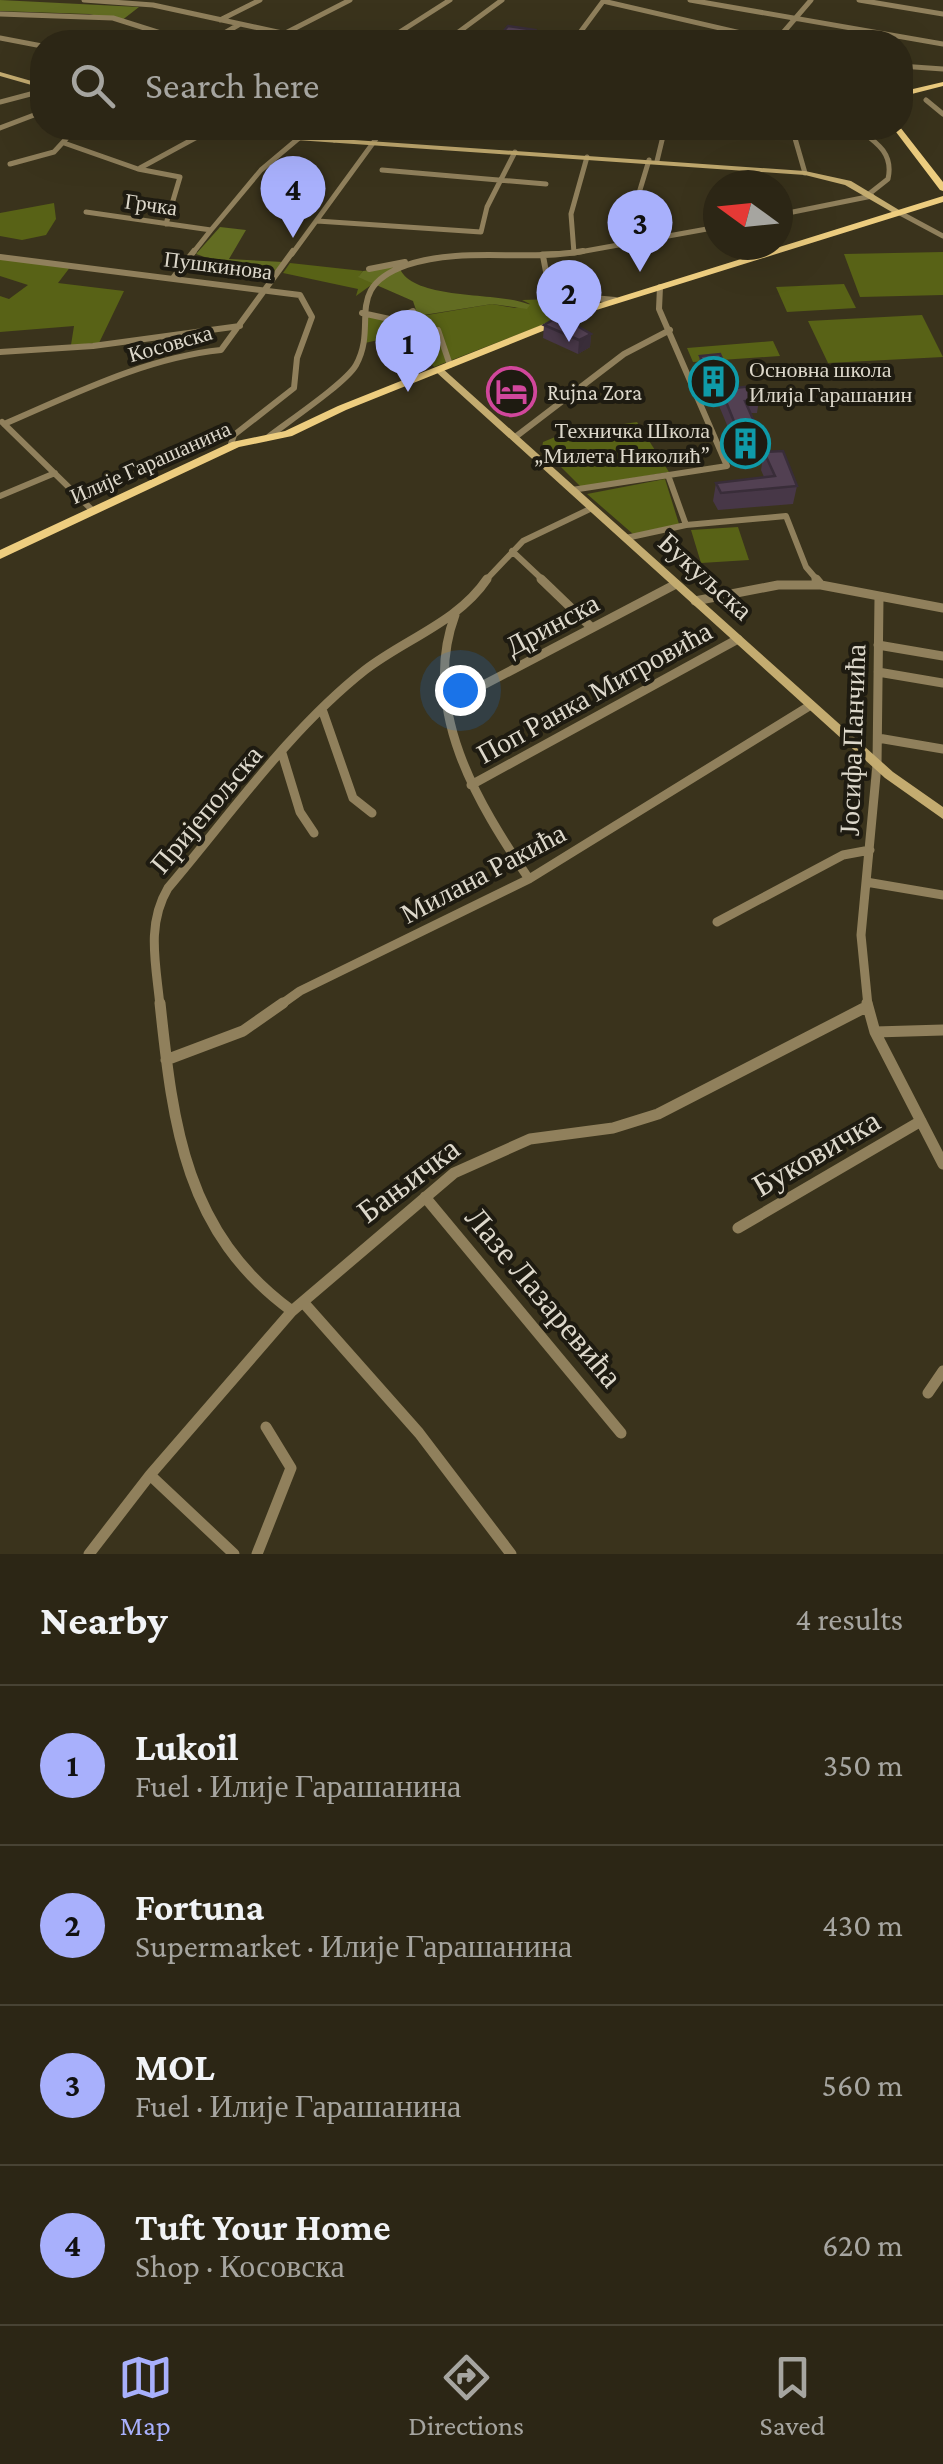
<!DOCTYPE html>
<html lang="en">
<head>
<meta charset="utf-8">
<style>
	body { margin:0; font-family:"Crimson Pro",serif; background:#383222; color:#f1f3f6 }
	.compass { position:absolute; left:703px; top:170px; width:90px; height:90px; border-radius:50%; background:#2c2615; box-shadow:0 10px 40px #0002; rotate:285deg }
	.you { position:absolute; left:460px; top:690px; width:35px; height:35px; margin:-25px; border:8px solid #fff; border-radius:50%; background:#1a73e8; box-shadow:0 0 0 15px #1a73e833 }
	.badge { display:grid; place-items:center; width:65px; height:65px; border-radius:50%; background:#a8b0fc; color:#111; font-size:32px; font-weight:700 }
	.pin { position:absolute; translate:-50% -82px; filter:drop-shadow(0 2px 5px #0008) }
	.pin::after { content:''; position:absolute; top:52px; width:35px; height:30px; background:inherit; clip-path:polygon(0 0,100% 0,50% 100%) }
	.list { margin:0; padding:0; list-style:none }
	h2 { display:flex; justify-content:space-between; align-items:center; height:130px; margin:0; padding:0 40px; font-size:42px }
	h2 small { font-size:32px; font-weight:400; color:#a6a5a0 }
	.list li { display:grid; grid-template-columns:65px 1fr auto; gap:30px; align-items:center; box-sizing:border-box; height:160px; padding:0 40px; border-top:2px solid #484334 }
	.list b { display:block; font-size:38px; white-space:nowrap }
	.list p { margin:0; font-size:32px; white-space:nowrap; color:#a6a5a0 }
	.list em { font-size:32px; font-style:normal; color:#a6a5a0 }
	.icon { flex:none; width:55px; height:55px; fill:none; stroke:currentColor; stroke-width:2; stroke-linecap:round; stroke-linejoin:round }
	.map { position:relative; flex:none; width:943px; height:1554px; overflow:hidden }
	.search { position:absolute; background:#2c2615; box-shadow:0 10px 40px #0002; left:30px; right:30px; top:30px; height:110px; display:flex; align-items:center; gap:25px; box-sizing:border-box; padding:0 35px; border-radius:40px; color:#a6a5a0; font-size:38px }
	.sheet { height:770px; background:#2c2615 }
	nav { display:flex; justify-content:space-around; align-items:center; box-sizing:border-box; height:140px; border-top:2px solid #484334; background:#2c2615; font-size:28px; color:#a6a5a0 }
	nav a { display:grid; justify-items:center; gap:5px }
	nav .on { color:#a8b0fc }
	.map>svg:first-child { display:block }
	.green { fill:#586216 }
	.forest { fill:#626c22 }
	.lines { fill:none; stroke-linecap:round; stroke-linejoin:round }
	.street-far3 { stroke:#90805c; stroke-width:5 }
	.street-far2 { stroke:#90805c; stroke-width:6 }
	.street-far1 { stroke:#90805c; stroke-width:9 }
	.street { stroke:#90805c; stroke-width:11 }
	.secondary { fill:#c4ac70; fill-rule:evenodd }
	.primary { fill:#edcd7f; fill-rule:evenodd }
	.wall { fill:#473747 }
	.shaded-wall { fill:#392d39 }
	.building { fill:#524052; stroke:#392d39; stroke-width:2.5 }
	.labels { text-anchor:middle; stroke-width:8; stroke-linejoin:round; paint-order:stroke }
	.far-street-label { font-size:22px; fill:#ddd8cb; stroke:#1e1b11 }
	.far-poi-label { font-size:22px; fill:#ddd8cb; stroke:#1e1b11; text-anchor:start }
	.street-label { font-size:28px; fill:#ddd8cb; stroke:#1e1b11 }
	.near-street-label { font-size:32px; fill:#ddd8cb; stroke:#1e1b11 }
</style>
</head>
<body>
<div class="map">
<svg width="943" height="1554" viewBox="0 0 943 1554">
	<rect width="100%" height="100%" fill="#3a331c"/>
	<path class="green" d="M 54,203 L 56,219 L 46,235 L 22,240 L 0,236 L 0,213 Z
		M 943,252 L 943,295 L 860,297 L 844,254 Z
		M 0,259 L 71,266 L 58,283 L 124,291 L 99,343 L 71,345 L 74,326 L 0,332 L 0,296 L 9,299 L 28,285 L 0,276 Z
		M 290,263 L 363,271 L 359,276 L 374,283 L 356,296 L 358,289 L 283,273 Z
		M 844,284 L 856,308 L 787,312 L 776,287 Z
		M 554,299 L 568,315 L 434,367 L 412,340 L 390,342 L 387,338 L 365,343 L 365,315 L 398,320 L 492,304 L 515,308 L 530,304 L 522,300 Z
		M 922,315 L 943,357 L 828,363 L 808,321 Z
		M 773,341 L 780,356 L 693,362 L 687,348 Z
		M 637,422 L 669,472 L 581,487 L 542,448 L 543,442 L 565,433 Z
		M 665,479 L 679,524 L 633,534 L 587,494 Z
		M 738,527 L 749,560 L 701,563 L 691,530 Z"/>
	<path class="forest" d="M 0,0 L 139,7 L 121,21 L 89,14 L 0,11 Z
		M 220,227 L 246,230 L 229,259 L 283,262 L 273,275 L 254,274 L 196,254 Z
		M 399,266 C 409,302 503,291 530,305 L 527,309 L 492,304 L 405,318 L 416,310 L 413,301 L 358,277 L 363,271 Z"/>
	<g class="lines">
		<path class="street-far3" d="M 84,0 L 153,5 L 282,33
			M 690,0 L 943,44
			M 859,0 L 943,14
			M 603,1 L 780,42
			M 0,14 L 113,18 L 189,42
			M 220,20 L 260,0
			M 581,32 L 642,42
			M 395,35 L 450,0
			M 0,38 L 42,46
			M 209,42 L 240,24
			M 268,42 L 350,0
			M 445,42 L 502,0
			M 573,42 L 604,0
			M 775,42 L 811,0
			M 900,66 L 943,69
			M 926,100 L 943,114
			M 0,102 L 42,91
			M 0,128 L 42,112
			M 792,128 L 805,173
			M 857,128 C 876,142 894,153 888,179 L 869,194
			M 334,140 L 342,128
			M 64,143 L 138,169 L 180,177 L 166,224
			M 657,161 L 665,128
			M 10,164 L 54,152 L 76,128
			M 140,168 L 210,130
			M 382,170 L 546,184
			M 636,203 L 649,160
			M 86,212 L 211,230 L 261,170 L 299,138
			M 900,213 L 943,236
			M 778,215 L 872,196
			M 317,221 L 481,232 L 487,207 L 515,152
			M 574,253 L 571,214 L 587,157
			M 192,254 L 211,230
			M 292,254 L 384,128
			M 542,254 L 574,253 L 718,227"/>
		<path class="street-far2" d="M 543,256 L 547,277 L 560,295 L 615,300
			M 0,257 L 300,295 L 312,317 L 297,358 L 294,388 L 234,435 L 230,447
			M 369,269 L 405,262
			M 173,278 L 194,251
			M 362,313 L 394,320 L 413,311
			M 438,330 L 450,365
			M 0,352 L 93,346 L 240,326
			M 2,422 L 91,509
			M 4,424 C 74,394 145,358 221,350 L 293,251
			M 267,438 C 286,423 346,383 356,365 C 379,324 342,288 407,265 C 463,246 525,262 583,251
			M 514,438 L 624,354 L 670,330
			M 668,475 L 686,525
			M 572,490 L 727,466 L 659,309 L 660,287
			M 0,496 L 55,473
			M 626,538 L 686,525 L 786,516 L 806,567 L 818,581
			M 512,551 L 544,581
			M 485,581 L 523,541 L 592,508"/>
		<path class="street-far1" d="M 541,579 L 592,628
			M 816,579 L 821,585 L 943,608
			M 695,601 L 778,585 L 820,585
			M 455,615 C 420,709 478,804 529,879
			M 878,645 L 943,656
			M 878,672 L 943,683
			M 449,703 L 676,584
			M 323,712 L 353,798 L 372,813
			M 878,738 L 943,749
			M 282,753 L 300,812 L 314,833
			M 471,785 L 738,639
			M 866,882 L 943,895
			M 717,922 L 843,855 L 870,850
			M 160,1006 C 156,964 146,925 168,888 C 230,815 289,730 365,670 C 405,639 458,622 487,579
			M 279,1006 L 300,991 L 529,879 L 811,705
			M 868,1006 L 861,935 L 877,765 L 879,598"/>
		<path class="street" d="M 160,1003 C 173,1126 185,1233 292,1311
			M 867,1003 L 875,1032 L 943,1164
			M 875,1032 L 943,1030
			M 166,1060 L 243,1031 L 283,1003
			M 425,1197 L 621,1433
			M 738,1228 L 921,1121
			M 303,1302 L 419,1433 L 511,1554
			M 928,1393 L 943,1371
			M 150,1475 L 234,1554
			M 89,1554 L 150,1475 L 292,1311 L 454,1173 L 530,1139 L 613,1128 L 658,1114 L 866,1007
			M 257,1554 L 291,1468 L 266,1427"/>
		<path class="secondary" d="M 0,72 L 42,84 L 42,88 L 0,76 Z
			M 194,128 L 213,128 L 267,134 L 805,171 L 851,181 L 904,213 L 897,215 L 845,185 L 805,175 L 267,138 L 198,130 Z
			M 439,367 L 442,368 L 893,772 L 943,807 L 943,819 L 885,778 L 436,372 L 436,368 Z"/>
		<path class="primary" d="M 943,82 L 943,86 L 900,97 L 900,92 Z
			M 900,127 L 943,182 L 943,191 L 940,190 L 893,128 Z
			M 943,196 L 943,202 L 590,312 L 346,410 L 292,436 L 239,447 L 0,559 L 0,550 L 232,442 L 285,431 L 338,406 L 584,308 Z"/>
	</g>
	<path class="wall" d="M 535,30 L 535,42 L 498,42 L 498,38 Z
		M 544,325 L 591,334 L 590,347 L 578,354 L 543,338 Z
		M 700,356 L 735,388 L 759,400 L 757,413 L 751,413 L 764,444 L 761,457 L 741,459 L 715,396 L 709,396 L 698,369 Z
		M 764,452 L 797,486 L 793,504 L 718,510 L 713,501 L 716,483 L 764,477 L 761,470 Z"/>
	<path class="shaded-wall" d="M 535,30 L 535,42 L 526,42 Z
		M 591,334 L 590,347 L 578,354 L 579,340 Z"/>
	<path class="building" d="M 508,26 L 535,30 L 526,42 L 498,38 Z
		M 560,316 L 591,334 L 579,340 L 544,325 Z
		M 720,354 L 735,388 L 753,386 L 759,400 L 745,401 L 764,444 L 744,446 L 718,382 L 712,383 L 700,356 Z
		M 783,451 L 797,486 L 721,493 L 716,483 L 775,476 L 764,452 Z"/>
	<defs>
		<symbol id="building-ring" viewBox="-11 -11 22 22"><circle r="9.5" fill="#1e1b11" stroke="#0f9aa8" stroke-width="1.5"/><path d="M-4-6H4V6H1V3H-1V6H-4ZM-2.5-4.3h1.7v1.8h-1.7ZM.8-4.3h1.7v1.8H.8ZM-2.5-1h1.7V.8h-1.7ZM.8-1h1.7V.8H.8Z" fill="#0f9aa8"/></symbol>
		<symbol id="hotel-ring" viewBox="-11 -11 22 22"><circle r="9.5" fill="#1e1b11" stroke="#d1479c" stroke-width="1.5"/><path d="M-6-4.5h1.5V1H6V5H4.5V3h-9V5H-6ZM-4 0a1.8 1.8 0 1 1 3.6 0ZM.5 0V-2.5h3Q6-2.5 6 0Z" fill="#d1479c"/></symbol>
	</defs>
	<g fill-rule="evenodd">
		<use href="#building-ring" x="686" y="354" width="55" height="55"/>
		<use href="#hotel-ring" x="484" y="364" width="55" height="55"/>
		<use href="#building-ring" x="718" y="416" width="55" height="55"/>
	</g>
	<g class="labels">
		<g class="far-street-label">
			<text transform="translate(151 204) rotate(8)" y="8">Грчка</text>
			<text transform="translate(218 265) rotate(7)" y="8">Пушкинова</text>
			<text transform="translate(170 343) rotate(-16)" y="8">Косовска</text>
			<text transform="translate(150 462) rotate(-24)" y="8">Илије Гарашанина</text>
		</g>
		<g class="far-poi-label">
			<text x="749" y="377">Основна школа<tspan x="749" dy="25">Илија Гарашанин</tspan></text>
			<text x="547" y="400">Rujna Zora</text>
			<text x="710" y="438" text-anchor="end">Техничка Школа<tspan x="710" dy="25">„Милета Николић”</tspan></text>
		</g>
		<g class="street-label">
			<text transform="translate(706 576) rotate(42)" y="10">Букуљска</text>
			<text transform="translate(552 624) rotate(-28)" y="10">Дринска</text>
			<text transform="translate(594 692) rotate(-29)" y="10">Поп Ранка Митровића</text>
			<text transform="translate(852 740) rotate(-88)" y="10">Јосифа Панчића</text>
			<text transform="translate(206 809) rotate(-50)" y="10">Пријепољска</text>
			<text transform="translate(483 873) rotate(-28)" y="10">Милана Ракића</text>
		</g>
		<g class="near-street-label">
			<text transform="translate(816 1153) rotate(-30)" y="11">Буковичка</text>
			<text transform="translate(408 1180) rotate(-37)" y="11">Бањичка</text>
			<text transform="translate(544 1297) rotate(50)" y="11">Лазе Лазаревића</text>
		</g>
	</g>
</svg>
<svg class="compass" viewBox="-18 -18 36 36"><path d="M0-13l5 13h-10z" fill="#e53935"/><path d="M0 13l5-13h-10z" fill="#a6a5a0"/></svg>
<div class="you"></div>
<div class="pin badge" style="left:408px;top:392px">1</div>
<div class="pin badge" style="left:569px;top:342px">2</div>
<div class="pin badge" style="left:640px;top:272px">3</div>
<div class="pin badge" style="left:293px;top:238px">4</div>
<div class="search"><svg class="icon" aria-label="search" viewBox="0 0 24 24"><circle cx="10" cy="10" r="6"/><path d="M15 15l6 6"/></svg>Search here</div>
</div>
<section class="sheet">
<h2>Nearby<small>4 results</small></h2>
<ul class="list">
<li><span class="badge">1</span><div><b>Lukoil</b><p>Fuel · Илије Гарашанина</p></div><em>350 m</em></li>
<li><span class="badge">2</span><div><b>Fortuna</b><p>Supermarket · Илије Гарашанина</p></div><em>430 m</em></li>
<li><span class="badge">3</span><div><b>MOL</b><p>Fuel · Илије Гарашанина</p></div><em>560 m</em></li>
<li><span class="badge">4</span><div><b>Tuft Your Home</b><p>Shop · Косовска</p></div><em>620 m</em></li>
</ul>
</section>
<nav>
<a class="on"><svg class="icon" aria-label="map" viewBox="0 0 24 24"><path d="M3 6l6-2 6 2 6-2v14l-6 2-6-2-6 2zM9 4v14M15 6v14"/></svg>Map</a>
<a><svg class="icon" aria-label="directions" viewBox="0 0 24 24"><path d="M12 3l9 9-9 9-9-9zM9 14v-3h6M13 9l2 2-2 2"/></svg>Directions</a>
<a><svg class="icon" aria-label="saved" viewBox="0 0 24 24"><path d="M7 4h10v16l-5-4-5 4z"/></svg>Saved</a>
</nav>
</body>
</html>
